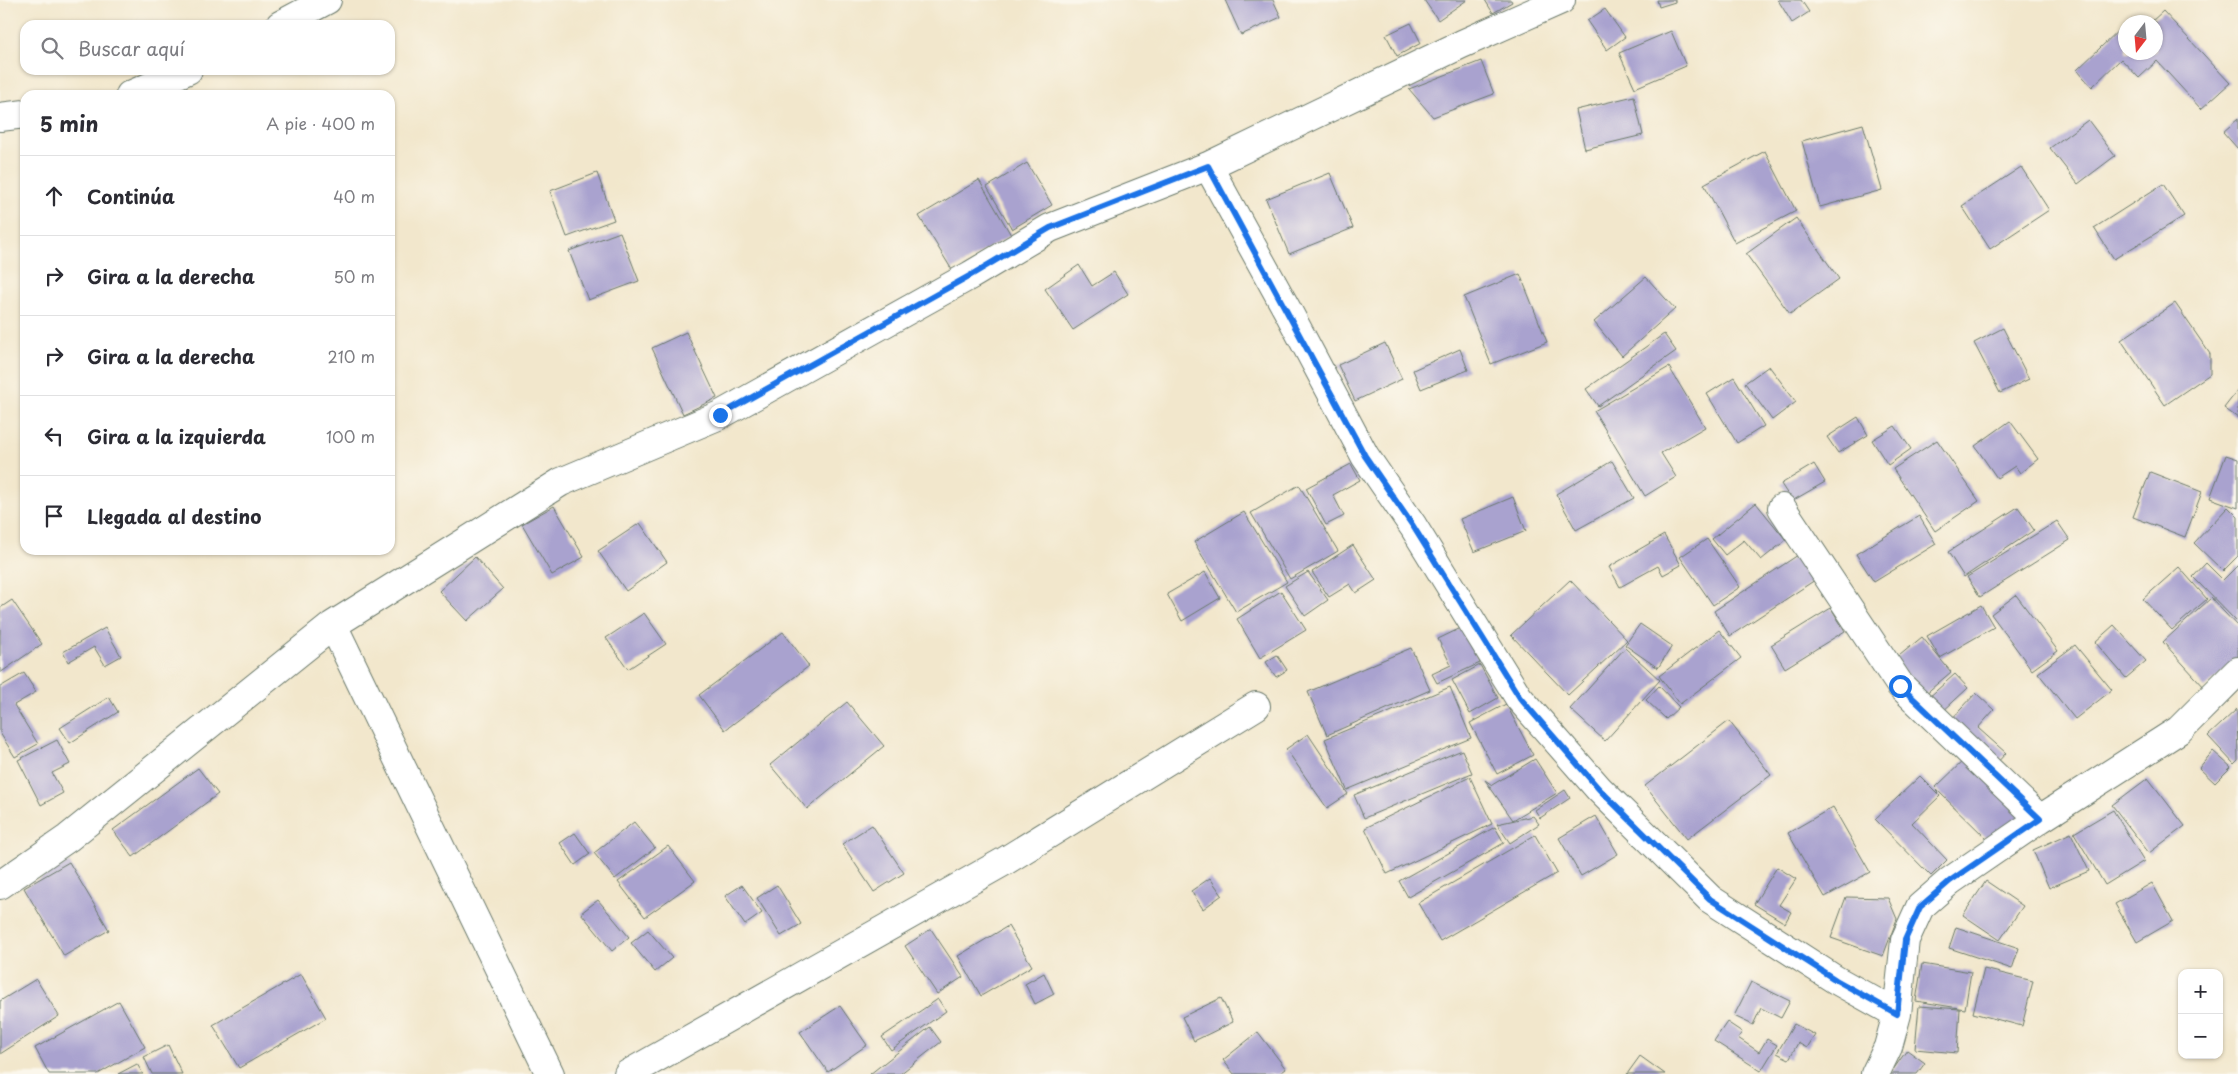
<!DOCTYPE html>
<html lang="es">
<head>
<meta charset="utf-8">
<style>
	body { margin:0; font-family:"Playpen Sans",sans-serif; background:#f2f2f3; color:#2b2b33 }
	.controls { position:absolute; right:15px; bottom:15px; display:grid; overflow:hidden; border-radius:10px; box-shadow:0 1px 4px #0004 }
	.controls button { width:45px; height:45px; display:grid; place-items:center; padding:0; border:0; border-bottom:1px solid #e1e1e2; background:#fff; color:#2b2b33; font:25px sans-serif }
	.compass { position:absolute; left:2118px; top:15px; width:45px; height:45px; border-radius:50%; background:#fff; box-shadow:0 1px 4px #0004; rotate:196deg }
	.stop { position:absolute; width:15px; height:15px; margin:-11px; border:4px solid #1a73e8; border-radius:50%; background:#fff }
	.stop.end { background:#1a73e8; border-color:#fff; box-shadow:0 1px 5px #0008 }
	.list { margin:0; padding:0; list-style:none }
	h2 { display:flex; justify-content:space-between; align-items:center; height:65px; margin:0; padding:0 20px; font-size:21px }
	h2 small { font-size:16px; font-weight:400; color:#7c7c81 }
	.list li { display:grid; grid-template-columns:32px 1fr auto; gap:15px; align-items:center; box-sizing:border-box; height:80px; padding:0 20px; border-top:1px solid #e1e1e2 }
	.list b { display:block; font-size:19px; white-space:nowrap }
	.list em { font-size:16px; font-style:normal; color:#7c7c81 }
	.icon { flex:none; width:28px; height:28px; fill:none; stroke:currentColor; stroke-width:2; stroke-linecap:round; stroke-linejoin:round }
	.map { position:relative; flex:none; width:2238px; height:1074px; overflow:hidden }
	.search { position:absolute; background:#fff; box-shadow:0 1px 4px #0004; left:20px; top:20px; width:375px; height:55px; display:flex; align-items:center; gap:12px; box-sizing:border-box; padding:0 18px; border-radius:15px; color:#7c7c81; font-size:19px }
	.panel { position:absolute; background:#fff; box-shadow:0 1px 4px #0004; left:20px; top:90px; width:375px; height:465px; border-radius:15px }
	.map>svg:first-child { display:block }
	.building { fill:#a9a2cf }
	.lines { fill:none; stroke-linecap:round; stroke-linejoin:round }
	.minor-casing { stroke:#697869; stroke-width:30 }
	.minor { stroke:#fff; stroke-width:28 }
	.route { stroke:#1a73e8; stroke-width:6 }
</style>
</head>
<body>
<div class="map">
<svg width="2238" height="1074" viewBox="0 0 2238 1074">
	<rect width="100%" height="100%" fill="#fbf7ec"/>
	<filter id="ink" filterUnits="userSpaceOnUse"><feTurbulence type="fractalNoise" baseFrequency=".02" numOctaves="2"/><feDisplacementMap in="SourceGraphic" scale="10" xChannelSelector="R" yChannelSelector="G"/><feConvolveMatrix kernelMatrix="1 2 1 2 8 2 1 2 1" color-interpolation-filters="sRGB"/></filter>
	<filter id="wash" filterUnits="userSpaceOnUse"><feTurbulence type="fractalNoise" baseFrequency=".0096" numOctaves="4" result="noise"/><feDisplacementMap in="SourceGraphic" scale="20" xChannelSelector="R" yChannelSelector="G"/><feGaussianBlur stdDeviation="1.12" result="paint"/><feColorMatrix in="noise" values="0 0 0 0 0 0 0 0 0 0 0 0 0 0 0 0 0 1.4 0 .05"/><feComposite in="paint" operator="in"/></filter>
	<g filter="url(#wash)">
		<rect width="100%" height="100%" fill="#f2e7cc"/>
		<g id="blocks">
			<path class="building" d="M 1225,0 L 1273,0 L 1281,17 L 1241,35 Z
				M 1424,0 L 1467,0 L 1438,20 Z
				M 1485,0 L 1511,0 L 1512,2 L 1493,13 Z
				M 1657,0 L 1675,0 L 1675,2 L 1659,7 Z
				M 1778,0 L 1801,0 L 1809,12 L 1792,23 Z
				M 1605,9 L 1625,37 L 1607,50 L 1587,21 Z
				M 2163,11 L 2230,83 L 2201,109 L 2157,61 L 2139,78 L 2121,59 L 2092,87 L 2077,70 L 2123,26 L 2126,29 L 2126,52 L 2156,52 L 2156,22 L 2151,22 Z
				M 1411,23 L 1421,43 L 1397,56 L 1386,35 Z
				M 1671,31 L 1686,66 L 1635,88 L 1619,53 Z
				M 1481,61 L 1494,94 L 1433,117 L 1409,89 Z
				M 1634,96 L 1643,135 L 1585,149 L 1576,110 Z
				M 2238,119 L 2238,149 L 2223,132 Z
				M 2088,120 L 2115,156 L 2078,184 L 2050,148 Z
				M 1863,124 L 1882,190 L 1820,207 L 1802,141 Z
				M 1765,151 L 1796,211 L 1735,243 L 1704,184 Z
				M 1027,163 L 1052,205 L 1012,229 L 987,187 Z
				M 2021,167 L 2049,210 L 1990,249 L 1962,206 Z
				M 597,173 L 614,220 L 567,237 L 550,191 Z
				M 1330,173 L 1353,228 L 1289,254 L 1266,199 Z
				M 979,180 L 1011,235 L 952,270 L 919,216 Z
				M 2163,184 L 2184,216 L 2114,259 L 2094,228 Z
				M 1796,218 L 1839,279 L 1790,314 L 1746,254 Z
				M 620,232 L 639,281 L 588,300 L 569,251 Z
				M 1079,265 L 1092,286 L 1114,272 L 1128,294 L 1073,330 L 1045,289 Z
				M 1520,274 L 1547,342 L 1491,364 L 1464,297 Z
				M 1646,277 L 1675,309 L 1622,356 L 1594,322 Z
				M 2175,303 L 2210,354 L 2210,374 L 2165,405 L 2121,340 Z
				M 2003,328 L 2029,379 L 2000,393 L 1974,343 Z
				M 686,332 L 717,398 L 683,414 L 652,348 Z
				M 1664,334 L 1676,351 L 1598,406 L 1586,389 Z
				M 1385,343 L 1402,379 L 1355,401 L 1338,365 Z
				M 1460,349 L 1468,370 L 1421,389 L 1413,370 Z
				M 1769,366 L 1796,402 L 1772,420 L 1745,383 Z
				M 1669,367 L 1705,427 L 1661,453 L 1676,477 L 1645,496 L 1594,411 Z
				M 1734,377 L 1764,426 L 1737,443 L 1707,394 Z
				M 2238,390 L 2238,418 L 2224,408 Z
				M 1858,417 L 1868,435 L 1838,453 L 1827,437 Z
				M 2010,421 L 2038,459 L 2020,473 L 2015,466 L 1997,478 L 1975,446 Z
				M 1895,426 L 1911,449 L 1888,465 L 1872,440 Z
				M 1937,440 L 1979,501 L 1935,531 L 1893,469 Z
				M 2226,455 L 2238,459 L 2238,508 L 2210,498 Z
				M 1612,461 L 1634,498 L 1576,530 L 1556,494 Z
				M 1351,464 L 1360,480 L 1333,495 L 1344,516 L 1326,525 L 1306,488 Z
				M 1814,464 L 1825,482 L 1792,501 L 1781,484 Z
				M 2150,472 L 2202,492 L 2185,537 L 2133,517 Z
				M 1299,485 L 1338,551 L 1290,579 L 1251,513 Z
				M 1513,497 L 1526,531 L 1474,552 L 1460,519 Z
				M 1756,503 L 1786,540 L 1761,560 L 1744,540 L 1725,555 L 1712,539 Z
				M 554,506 L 584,557 L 552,575 L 522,524 Z
				M 2018,507 L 2034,530 L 1964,577 L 1948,552 Z
				M 2228,507 L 2238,517 L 2238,556 L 2223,571 L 2194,543 Z
				M 1244,512 L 1287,582 L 1236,612 L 1194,542 Z
				M 1919,516 L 1936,544 L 1874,582 L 1856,554 Z
				M 2057,521 L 2070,540 L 1980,597 L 1967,577 Z
				M 640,523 L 667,562 L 626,591 L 598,551 Z
				M 1664,535 L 1681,565 L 1663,575 L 1658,566 L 1620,587 L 1609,567 Z
				M 1707,539 L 1740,587 L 1713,605 L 1680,557 Z
				M 1353,545 L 1376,580 L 1356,593 L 1350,584 L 1329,597 L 1312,572 Z
				M 1798,555 L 1815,580 L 1730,636 L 1714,611 Z
				M 475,557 L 503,589 L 467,621 L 439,591 Z
				M 2206,563 L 2223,580 L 2238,565 L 2238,623 L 2193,577 Z
				M 2179,567 L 2207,599 L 2172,630 L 2143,599 Z
				M 1205,572 L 1220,598 L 1182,621 L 1167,594 Z
				M 1308,572 L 1328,600 L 1305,616 L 1285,586 Z
				M 1570,580 L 1627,640 L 1568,695 L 1511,635 Z
				M 1281,591 L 1306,630 L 1260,658 L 1237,619 Z
				M 2016,595 L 2058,651 L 2032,670 L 1991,614 Z
				M 2211,598 L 2238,627 L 2238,658 L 2205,688 L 2163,642 Z
				M 12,600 L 42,644 L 0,673 L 0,608 Z
				M 1981,605 L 1994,627 L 1940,658 L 1927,636 Z
				M 1831,608 L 1845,631 L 1785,668 L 1771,645 Z
				M 644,613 L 666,644 L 628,669 L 606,638 Z
				M 1640,624 L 1672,646 L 1658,668 L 1625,645 Z
				M 2114,625 L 2146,661 L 2126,678 L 2095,642 Z
				M 1463,627 L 1480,663 L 1437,683 L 1432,674 L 1451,665 L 1438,639 Z
				M 105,628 L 121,656 L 105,665 L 94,647 L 68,662 L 63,652 Z
				M 1719,630 L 1741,658 L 1680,704 L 1659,676 Z
				M 783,632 L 809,666 L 725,730 L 699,695 Z
				M 1922,637 L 1951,672 L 1924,695 L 1894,660 Z
				M 2075,645 L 2112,690 L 2075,719 L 2038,673 Z
				M 1411,648 L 1430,690 L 1327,735 L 1308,692 Z
				M 1625,648 L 1660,680 L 1605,741 L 1570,709 Z
				M 1277,655 L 1287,670 L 1276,677 L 1266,662 Z
				M 1480,665 L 1498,698 L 1470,714 L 1452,680 Z
				M 24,673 L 36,692 L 14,705 L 38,744 L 15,757 L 0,733 L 0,687 Z
				M 1955,674 L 1968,688 L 1940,714 L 1927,699 Z
				M 1659,686 L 1679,707 L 1666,719 L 1646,700 Z
				M 1450,687 L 1471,738 L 1347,790 L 1325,739 Z
				M 1976,693 L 1994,710 L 1978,728 L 2006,753 L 1994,766 L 1947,724 Z
				M 109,697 L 118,712 L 70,743 L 60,728 Z
				M 847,702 L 884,746 L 807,809 L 770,765 Z
				M 1506,704 L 1533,755 L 1497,774 L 1470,723 Z
				M 2237,709 L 2238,760 L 2234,764 L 2208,736 Z
				M 1729,721 L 1771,775 L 1687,839 L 1645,786 Z
				M 1308,734 L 1348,794 L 1327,808 L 1286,749 Z
				M 57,740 L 70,764 L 52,773 L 63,793 L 41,805 L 18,760 Z
				M 1462,750 L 1472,773 L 1364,818 L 1354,795 Z
				M 2213,751 L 2231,767 L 2215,783 L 2199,768 Z
				M 1966,758 L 2029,821 L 1990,842 L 1935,788 Z
				M 1535,759 L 1557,793 L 1513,820 L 1485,780 L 1492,785 Z
				M 198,768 L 218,794 L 133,857 L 113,830 Z
				M 1920,776 L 1940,796 L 1912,823 L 1947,860 L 1931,876 L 1875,819 Z
				M 1470,777 L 1492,824 L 1387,874 L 1365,828 Z
				M 2148,778 L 2185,826 L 2149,853 L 2112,805 Z
				M 1565,790 L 1570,798 L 1540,818 L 1535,810 Z
				M 1833,807 L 1870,872 L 1825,897 L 1788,833 Z
				M 2113,810 L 2144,861 L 2105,885 L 2074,833 Z
				M 1533,816 L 1539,824 L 1510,843 L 1497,824 Z
				M 1596,816 L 1618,854 L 1581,876 L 1559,838 Z
				M 634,822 L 655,848 L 615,879 L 594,853 Z
				M 872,825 L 904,873 L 874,892 L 842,844 Z
				M 1495,827 L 1504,843 L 1408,897 L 1399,881 Z
				M 575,833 L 590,854 L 575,865 L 560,843 Z
				M 2071,833 L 2089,871 L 2049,888 L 2033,850 Z
				M 1535,835 L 1557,873 L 1440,941 L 1418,903 Z
				M 668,846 L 695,881 L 645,917 L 618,882 Z
				M 69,862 L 109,930 L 64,956 L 24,888 Z
				M 1777,867 L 1796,879 L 1779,905 L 1791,912 L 1785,923 L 1754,904 Z
				M 1210,878 L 1222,895 L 1203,909 L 1191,891 Z
				M 1986,881 L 2023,906 L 2000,940 L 1963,915 Z
				M 2152,883 L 2173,921 L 2137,942 L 2115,904 Z
				M 742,885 L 762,913 L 745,925 L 725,896 Z
				M 777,885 L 801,924 L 781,936 L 757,898 Z
				M 1846,897 L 1888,898 L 1897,919 L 1883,956 L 1831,938 Z
				M 598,900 L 629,937 L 612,951 L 581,913 Z
				M 1008,926 L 1032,966 L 981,996 L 958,956 Z
				M 1956,927 L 2019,948 L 2012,969 L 1949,948 Z
				M 931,929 L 963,977 L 937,994 L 905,946 Z
				M 648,930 L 672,958 L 655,972 L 631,943 Z
				M 1922,964 L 1971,972 L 1965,1009 L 1916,1001 Z
				M 1984,969 L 2033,981 L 2022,1026 L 1973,1013 Z
				M 1044,973 L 1054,994 L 1035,1004 L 1025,984 Z
				M 301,974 L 326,1018 L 239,1068 L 213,1025 Z
				M 36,979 L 59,1016 L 0,1054 L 0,1001 Z
				M 1751,982 L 1790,1001 L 1781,1018 L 1761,1008 L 1753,1025 L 1734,1016 Z
				M 1221,998 L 1233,1022 L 1194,1041 L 1182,1017 Z
				M 938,999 L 946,1011 L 891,1050 L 882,1037 Z
				M 119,1001 L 145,1047 L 98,1074 L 49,1074 L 35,1048 Z
				M 840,1006 L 867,1045 L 828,1072 L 800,1032 Z
				M 1919,1006 L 1960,1009 L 1957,1053 L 1915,1049 Z
				M 1727,1022 L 1742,1032 L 1738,1038 L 1759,1052 L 1767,1039 L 1777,1045 L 1761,1071 L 1714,1041 Z
				M 1794,1024 L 1815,1035 L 1807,1048 L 1798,1043 L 1789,1059 L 1777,1053 Z
				M 930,1027 L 941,1042 L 900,1074 L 870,1074 Z
				M 1258,1032 L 1286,1069 L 1279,1074 L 1234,1074 L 1223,1060 Z
				M 168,1045 L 182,1074 L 152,1074 L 144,1057 Z
				M 1907,1050 L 1925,1063 L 1917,1074 L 1890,1074 Z
				M 1640,1056 L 1665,1074 L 1627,1074 Z
				M 137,1064 L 143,1074 L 118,1074 Z"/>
		</g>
	</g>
	<g filter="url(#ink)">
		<use href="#blocks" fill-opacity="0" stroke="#697869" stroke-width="1"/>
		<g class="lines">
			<defs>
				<path id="minor" d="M 280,25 L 327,0
					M 130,95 L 188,70
					M 0,117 L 25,114
					M 1208,166 L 1290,315 L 1365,456 L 1413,526 L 1519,698 L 1599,789 L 1710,899 L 1836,980 L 1897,1014
					M 1782,508 L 1900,685 L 2040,819
					M 333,625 L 550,1074
					M 0,885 L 68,838 L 333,625 L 561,482 L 720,415 L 971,275 L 1050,228 L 1208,166 L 1462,44 L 1561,0
					M 628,1074 L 1005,861 L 1256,706
					M 1875,1074 L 1888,1047 L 1897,1014 L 1905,940 L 1920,907 L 1950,881 L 2040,819 L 2179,730 L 2238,671"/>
			</defs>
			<use href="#minor" class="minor-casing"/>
			<use href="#minor" class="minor"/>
		</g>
	</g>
	<g class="lines" filter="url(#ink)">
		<path class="route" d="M 720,415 L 971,275 L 1050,228 L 1208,166 L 1365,456 L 1413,526 L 1520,698 L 1599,789 L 1710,899 L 1836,980 L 1897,1014 L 1905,940 L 1920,907 L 1950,881 L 2040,819 L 1900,686"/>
	</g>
</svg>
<div class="controls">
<button>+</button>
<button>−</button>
</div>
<svg class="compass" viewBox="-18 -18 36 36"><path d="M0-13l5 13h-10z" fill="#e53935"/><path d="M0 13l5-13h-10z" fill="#7c7c81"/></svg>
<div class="stop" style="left:1900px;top:686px"></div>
<div class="stop end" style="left:720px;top:415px"></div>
<div class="search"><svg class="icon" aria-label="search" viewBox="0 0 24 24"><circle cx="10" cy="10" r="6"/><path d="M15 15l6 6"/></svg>Buscar aquí</div>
<section class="panel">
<h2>5 min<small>A pie · 400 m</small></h2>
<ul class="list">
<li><svg class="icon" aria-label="ahead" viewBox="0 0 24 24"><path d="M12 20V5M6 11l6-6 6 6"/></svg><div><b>Continúa</b></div><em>40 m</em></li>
<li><svg class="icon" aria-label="right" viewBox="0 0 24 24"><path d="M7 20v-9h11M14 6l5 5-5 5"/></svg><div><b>Gira a la derecha</b></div><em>50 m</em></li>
<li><svg class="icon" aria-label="right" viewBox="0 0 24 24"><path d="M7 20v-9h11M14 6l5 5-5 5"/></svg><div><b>Gira a la derecha</b></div><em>210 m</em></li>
<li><svg class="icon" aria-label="left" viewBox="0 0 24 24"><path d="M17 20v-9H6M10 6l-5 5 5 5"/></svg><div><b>Gira a la izquierda</b></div><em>100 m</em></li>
<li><svg class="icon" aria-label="arrive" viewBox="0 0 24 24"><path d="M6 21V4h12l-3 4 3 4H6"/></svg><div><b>Llegada al destino</b></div></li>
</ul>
</section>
</div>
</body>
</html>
